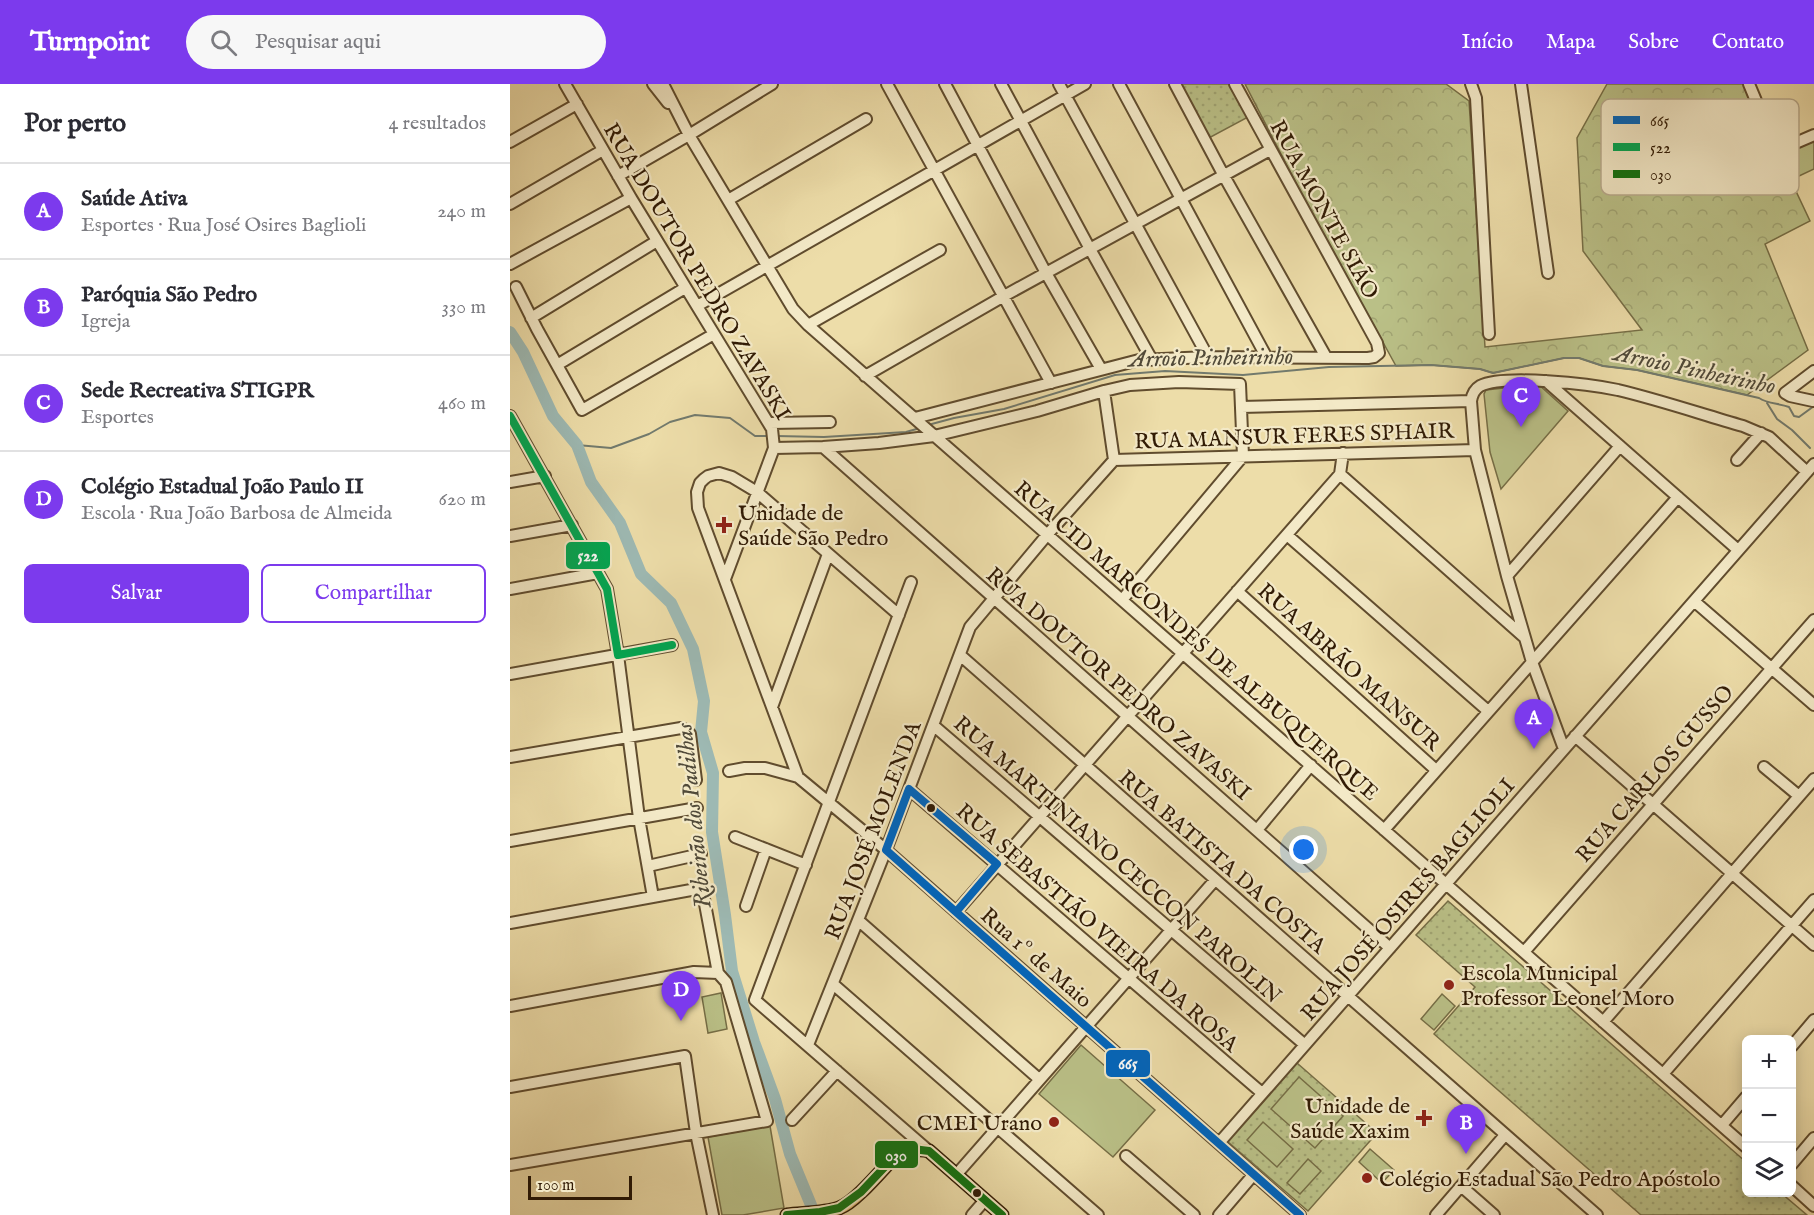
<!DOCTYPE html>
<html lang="pt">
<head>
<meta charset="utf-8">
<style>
	body { margin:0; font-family:"IM FELL English",serif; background:#f7f7f7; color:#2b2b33 }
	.controls { position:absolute; right:18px; bottom:18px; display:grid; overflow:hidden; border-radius:9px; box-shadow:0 3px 15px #0003 }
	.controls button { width:54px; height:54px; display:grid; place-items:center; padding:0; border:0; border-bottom:2px solid #e1e1e2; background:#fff; color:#2b2b33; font:30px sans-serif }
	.scale { position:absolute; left:18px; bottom:15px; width:104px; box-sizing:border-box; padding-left:6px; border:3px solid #311b05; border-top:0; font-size:16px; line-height:21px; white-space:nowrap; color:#311b05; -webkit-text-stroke:4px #f3e9c7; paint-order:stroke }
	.you { position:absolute; left:794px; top:766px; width:21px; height:21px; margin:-15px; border:4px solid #fff; border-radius:50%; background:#1a73e8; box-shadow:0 0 0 9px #1a73e833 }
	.badge { display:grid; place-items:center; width:39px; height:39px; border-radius:50%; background:#7c3aed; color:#fff; font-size:20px; font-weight:700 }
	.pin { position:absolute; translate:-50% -50px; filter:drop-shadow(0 2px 3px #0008) }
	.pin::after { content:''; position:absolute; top:32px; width:21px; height:18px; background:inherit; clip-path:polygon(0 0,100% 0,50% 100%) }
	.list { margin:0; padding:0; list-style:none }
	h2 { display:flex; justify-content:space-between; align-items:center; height:78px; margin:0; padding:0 24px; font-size:26px }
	h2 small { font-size:20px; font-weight:400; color:#7c7c81 }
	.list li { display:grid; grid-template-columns:39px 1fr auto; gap:18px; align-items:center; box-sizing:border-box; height:96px; padding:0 24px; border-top:2px solid #e1e1e2 }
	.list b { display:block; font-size:22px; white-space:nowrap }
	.list p { margin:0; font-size:20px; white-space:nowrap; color:#7c7c81 }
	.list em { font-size:20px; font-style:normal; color:#7c7c81 }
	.actions { display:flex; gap:12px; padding:18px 24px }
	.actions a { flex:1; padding:14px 0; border:2px solid #7c3aed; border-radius:9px; text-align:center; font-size:21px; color:#7c3aed }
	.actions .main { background:#7c3aed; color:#fff }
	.icon { flex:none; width:33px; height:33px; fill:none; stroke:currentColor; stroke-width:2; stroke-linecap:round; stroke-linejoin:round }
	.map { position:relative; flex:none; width:1304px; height:1131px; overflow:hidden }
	header { display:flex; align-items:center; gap:36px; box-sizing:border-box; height:84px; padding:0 30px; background:#7c3aed; color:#fff }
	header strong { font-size:28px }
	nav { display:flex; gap:33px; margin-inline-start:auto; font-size:21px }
	.search { width:420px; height:54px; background:#f7f7f7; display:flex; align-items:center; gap:15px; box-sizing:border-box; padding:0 21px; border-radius:33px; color:#7c7c81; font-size:22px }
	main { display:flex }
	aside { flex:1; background:#fff }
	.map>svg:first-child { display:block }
	.grass { fill:url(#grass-dots); stroke:#766e46; stroke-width:1.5 }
	.forest { fill:url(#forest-crowns); stroke:#766e46; stroke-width:1.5 }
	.pitch { fill:#bac087; stroke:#766e46; stroke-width:1.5 }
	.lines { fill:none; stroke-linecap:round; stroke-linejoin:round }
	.stream { stroke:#727a6d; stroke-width:2 }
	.river { stroke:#9db9b3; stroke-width:12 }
	.minor-casing { stroke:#604c2e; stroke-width:14 }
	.major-casing { stroke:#311b05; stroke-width:15 }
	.minor { stroke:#f3e9c7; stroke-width:10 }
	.major { stroke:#e6be74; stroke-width:12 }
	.bus-1-casing { stroke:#f3e9c7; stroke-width:12 }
	.bus-2-casing { stroke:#f3e9c7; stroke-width:12 }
	.bus-3-casing { stroke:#f3e9c7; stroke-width:12 }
	.bus-1 { stroke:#0065bd; stroke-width:8 }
	.bus-2 { stroke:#00a651; stroke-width:8 }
	.bus-3 { stroke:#107210; stroke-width:8 }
	.poi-dot { fill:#8f2418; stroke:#f3e9c7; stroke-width:2 }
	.bus-dot { fill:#311b05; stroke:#f3e9c7; stroke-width:2 }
	.labels { text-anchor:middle; stroke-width:4.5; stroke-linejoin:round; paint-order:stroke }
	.street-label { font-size:22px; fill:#311b05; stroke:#f3e9c7 }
	.poi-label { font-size:22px; fill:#311b05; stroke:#f3e9c7; text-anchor:start }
	.water-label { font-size:24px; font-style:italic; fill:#514a39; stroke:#f3e9c7 }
	.key { fill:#f3e9c7; stroke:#b9ab8d; stroke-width:1.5 }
	.key-label { font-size:16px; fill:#311b05 }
	.line-badge { stroke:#f3e9c7; stroke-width:2 }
	.badge-label { font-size:16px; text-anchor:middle; font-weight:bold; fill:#fff }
</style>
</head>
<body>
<header>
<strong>Turnpoint</strong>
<div class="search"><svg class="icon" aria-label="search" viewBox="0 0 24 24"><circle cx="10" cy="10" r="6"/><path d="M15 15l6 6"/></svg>Pesquisar aqui</div>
<nav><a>Início</a><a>Mapa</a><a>Sobre</a><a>Contato</a></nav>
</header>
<main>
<aside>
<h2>Por perto<small>4 resultados</small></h2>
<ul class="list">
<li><span class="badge">A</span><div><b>Saúde Ativa</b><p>Esportes · Rua José Osires Baglioli</p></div><em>240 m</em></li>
<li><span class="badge">B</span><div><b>Paróquia São Pedro</b><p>Igreja</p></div><em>330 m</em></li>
<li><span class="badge">C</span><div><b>Sede Recreativa STIGPR</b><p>Esportes</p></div><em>460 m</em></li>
<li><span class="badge">D</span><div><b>Colégio Estadual João Paulo II</b><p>Escola · Rua João Barbosa de Almeida</p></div><em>620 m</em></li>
</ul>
<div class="actions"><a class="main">Salvar</a><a>Compartilhar</a></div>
</aside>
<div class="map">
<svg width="1304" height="1131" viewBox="0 0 1304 1131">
	<defs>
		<pattern id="grass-dots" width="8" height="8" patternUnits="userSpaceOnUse" patternTransform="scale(1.5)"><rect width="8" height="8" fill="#bac087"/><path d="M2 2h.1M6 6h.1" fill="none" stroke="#a0a473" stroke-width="1.8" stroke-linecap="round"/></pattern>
		<pattern id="forest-crowns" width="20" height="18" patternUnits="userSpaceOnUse" patternTransform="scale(1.5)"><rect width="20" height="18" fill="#bac087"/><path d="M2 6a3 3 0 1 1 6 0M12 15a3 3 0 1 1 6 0" fill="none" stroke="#a0a473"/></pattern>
	</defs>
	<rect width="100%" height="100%" fill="#eddda9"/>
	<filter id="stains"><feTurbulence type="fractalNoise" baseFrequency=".00333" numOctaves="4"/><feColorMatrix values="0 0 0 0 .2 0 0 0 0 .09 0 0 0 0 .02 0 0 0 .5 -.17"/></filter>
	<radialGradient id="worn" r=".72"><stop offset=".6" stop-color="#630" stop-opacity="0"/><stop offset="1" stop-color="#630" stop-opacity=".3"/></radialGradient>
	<path class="grass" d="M 668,0 L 722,0 L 740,32 L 697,55 Z
		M 938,817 L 1236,1078 L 1236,1108 L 1271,1109 L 1297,1131 L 1131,1131 L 924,950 L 965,903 L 906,851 Z
		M 787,979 L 867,1049 L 798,1127 L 717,1057 Z"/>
	<path class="forest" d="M 735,0 L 936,0 L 959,17 L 975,263 L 1132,246 L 1073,167 L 1067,54 L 1097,0 L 1239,0 L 1267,67 L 1300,137 L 1255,160 L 1298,266 L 1237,311 L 1127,286 L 1093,282 L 1069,274 L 1054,274 L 983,289 L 970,285 L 921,281 L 886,282 L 789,105 Z"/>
	<path class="pitch" d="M 1304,54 L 1304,85 L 1287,93 L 1275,67 Z
		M 1028,300 L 1058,327 L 991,405 L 980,368 L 974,310 L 976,306 Z
		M 211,909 L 217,945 L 198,949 L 192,913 Z
		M 932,910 L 945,922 L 924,946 L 911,935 Z
		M 571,961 L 645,1026 L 603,1073 L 529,1010 Z
		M 789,993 L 833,1032 L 805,1064 L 761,1025 Z
		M 753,1038 L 783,1065 L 767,1083 L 737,1056 Z
		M 260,1042 L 274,1124 L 233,1131 L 212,1131 L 198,1053 Z
		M 860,1065 L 884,1086 L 872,1099 L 849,1078 Z
		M 798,1075 L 811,1087 L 790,1110 L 777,1099 Z"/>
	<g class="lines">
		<path class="stream" d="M 1257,319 L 1267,335 L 1282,346 L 1300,364
			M 418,341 L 444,334 L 494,325 L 605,291 L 655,287 L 733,291 L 819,283 L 921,281 L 970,285 L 983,289 L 1054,274 L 1069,274 L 1093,282 L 1127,286 L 1249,314 C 1258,320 1268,319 1279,323 L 1284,332 L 1289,333 L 1304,322
			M 266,352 L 314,353 L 396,348 L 410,344
			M 67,361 L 101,364 L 139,350 L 160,338 L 185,331 L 220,334 L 245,352 L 260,352"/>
		<path class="river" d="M 0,248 L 13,268 L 43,332 L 67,361 L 81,398 L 110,439 L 131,490 L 161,519 L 183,565 L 194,617 L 191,648 L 203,689 L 202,748 L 215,831 L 222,887 L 244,958 L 265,1015 L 280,1070 L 301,1121"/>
		<defs>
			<path id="minor" d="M 55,0 L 121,114 L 262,345 L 264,364 L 215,495
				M 143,0 L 158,19
				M 153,0 L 179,51 L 283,225 L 298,241 L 1236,1063
				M 377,0 L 541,299
				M 435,0 L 536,189 L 591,285
				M 491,0 L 580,165 L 642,276
				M 549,0 L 698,273
				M 609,0 L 757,274
				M 665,0 L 714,92 L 816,273
				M 961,0 L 966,14 L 979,250
				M 1011,0 L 1038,189
				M 1239,0 L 1267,67 L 1304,51
				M 0,58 L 67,20
				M 108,92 L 179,51 L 262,0
				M 218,116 L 356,35
				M 0,120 L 93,66
				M 0,180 L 121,114
				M 6,203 L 27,245 L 72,326 L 204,250
				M 187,222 L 575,0
				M 21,234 L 147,157
				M 298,241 L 430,166
				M 47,281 L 175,204
				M 355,292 L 494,212 L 760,66
				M 1036,297 L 1228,466
				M 1303,317 L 1280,312 L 1275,309 L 1304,287
				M 731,323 L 961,317
				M 0,332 L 97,505 L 108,571 L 129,734 L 143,813
				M 405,334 L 629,276 L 698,273 L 858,274 L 864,273 L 869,269 L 867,259 L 725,0
				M 260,339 L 320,338
				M 313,363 L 880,864
				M 264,364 L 313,363 L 369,359 L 424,352 L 527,327 L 594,307 L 620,301 L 669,298 L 730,300 L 733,372 L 612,516
				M 604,376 L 965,366
				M 1227,376 L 1251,349
				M 830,390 L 1014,553
				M 0,398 L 35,392
				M 777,451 L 978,627
				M 0,452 L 62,441
				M 997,492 L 1110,362
				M 401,498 L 245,916 L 419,1067
				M 0,505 L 88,489
				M 727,507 L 926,686
				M 1184,517 L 1304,621
				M 450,571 L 1087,1131
				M 0,590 L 162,561
				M 262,623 L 318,470
				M 423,641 L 795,961
				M 1065,652 L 1304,861
				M 1054,665 L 1022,578 L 997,492 L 965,366 L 961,317 C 962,311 965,305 970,302 C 994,290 1080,300 1108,306 C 1150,316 1191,330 1233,342 L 1259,353 L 1297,388
				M 0,673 L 171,644 L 176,646 L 180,650 L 186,696
				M 1254,683 L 1289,712
				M 219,687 L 235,684 L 255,684 L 288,693 L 376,766 L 790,1131
				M 288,693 L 188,424 L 187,408 L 190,399 L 194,395 L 198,392 L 209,389 L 222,393 L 247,408 L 389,531
				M 399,705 L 752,1009
				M 747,746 L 801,681
				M 874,746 L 1168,413
				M 225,753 L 296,781
				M 0,757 L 187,724
				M 138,782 L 191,770
				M 236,822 L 256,765
				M 446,828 L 830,390 L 833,369
				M 348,836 L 529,995
				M 0,839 L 192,804 L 208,889 L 216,898 L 257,1037 L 0,1081
				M 1014,868 L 1304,536
				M 323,900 L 588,1131
				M 0,922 L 184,888 L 208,889
				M 1093,938 L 1304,695
				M 298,961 L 376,766 L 460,543 L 537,451 L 604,376 L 594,307
				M 1282,962 L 1304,936
				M 1153,990 L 1304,816
				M 0,1003 L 175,972 L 186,1049 L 203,1131
				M 282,1036 L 327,987
				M 1212,1041 L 1236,1013
				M 709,1059 L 1304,380
				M 616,1072 L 684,1131
				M 1282,1080 L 1304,1054
				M 446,1091 L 705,796
				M 951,1102 L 984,1131
				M 1282,1102 L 1304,1122
				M 462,1131 L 475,1116
				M 709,1131 L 744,1090
				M 926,1131 L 995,1051"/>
			<path id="major" d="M 277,1131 C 292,1129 315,1129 329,1124 C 346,1118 374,1083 388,1069 C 399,1064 407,1065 419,1067 L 492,1131"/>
		</defs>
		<use href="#minor" class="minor-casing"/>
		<use href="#major" class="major-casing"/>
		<use href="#minor" class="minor"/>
		<use href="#major" class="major"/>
		<defs>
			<path id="bus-1" d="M 399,705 L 487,780 L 446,828 L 376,766 Z
				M 446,828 L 790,1131"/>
			<path id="bus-2" d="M 0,332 L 97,505 L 108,571 L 162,561"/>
			<path id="bus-3" d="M 277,1131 L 310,1128 L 329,1124 L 351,1108 L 388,1069 L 403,1065 L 419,1067 L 492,1131"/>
		</defs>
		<use href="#bus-1" class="bus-1-casing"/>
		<use href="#bus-2" class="bus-2-casing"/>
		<use href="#bus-3" class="bus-3-casing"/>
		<use href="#bus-1" class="bus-1"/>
		<use href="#bus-2" class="bus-2"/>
		<use href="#bus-3" class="bus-3"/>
	</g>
	<g class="poi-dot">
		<path d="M211 432h6v6h6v6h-6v6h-6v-6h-6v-6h6z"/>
		<circle cx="939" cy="901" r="6"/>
		<path d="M911 1025h6v6h6v6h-6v6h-6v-6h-6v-6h6z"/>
		<circle cx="544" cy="1038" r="6"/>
		<circle cx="857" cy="1094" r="6"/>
	</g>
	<g class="bus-dot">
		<circle cx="421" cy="724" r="5"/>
		<circle cx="467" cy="1109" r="5"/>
	</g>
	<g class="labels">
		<g class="street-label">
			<text transform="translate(815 125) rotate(61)" y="8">RUA MONTE SIÃO</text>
			<text transform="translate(188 187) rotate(59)" y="8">RUA DOUTOR PEDRO ZAVASKI</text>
			<text transform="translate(784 351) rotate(-2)" y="8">RUA MANSUR FERES SPHAIR</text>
			<text transform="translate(687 556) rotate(41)" y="8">RUA CID MARCONDES DE ALBUQUERQUE</text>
			<text transform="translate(840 582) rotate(42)" y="8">RUA ABRÃO MANSUR</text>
			<text transform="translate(609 599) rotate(41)" y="8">RUA DOUTOR PEDRO ZAVASKI</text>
			<text transform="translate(1144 689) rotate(-49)" y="8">RUA CARLOS GUSSO</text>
			<text transform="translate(362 746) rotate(-69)" y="8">RUA JOSÉ MOLENDA</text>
			<text transform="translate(608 775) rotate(41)" y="8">RUA MARTINIANO CECCON PAROLIN</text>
			<text transform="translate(713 777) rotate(41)" y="8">RUA BATISTA DA COSTA</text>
			<text transform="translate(897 815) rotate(-49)" y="8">RUA JOSÉ OSIRES BAGLIOLI</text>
			<text transform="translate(588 843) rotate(41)" y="8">RUA SEBASTIÃO VIEIRA DA ROSA</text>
			<text transform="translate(527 873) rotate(41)" y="8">Rua 1º de Maio</text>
		</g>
		<g class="poi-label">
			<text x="228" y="436">Unidade de<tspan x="228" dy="25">Saúde São Pedro</tspan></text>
			<text x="951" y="896">Escola Municipal<tspan x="951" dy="25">Professor Leonel Moro</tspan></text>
			<text x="900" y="1029" text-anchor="end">Unidade de<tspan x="900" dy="25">Saúde Xaxim</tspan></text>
			<text x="532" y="1046" text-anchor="end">CMEI Urano</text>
			<text x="869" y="1102">Colégio Estadual São Pedro Apóstolo</text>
		</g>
		<g class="water-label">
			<text transform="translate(701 273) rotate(-1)" y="8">Arroio Pinheirinho</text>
			<text transform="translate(1185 285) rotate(12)" y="8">Arroio Pinheirinho</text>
			<text transform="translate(183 732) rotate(-96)" y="8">Ribeirão dos Padilhas</text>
		</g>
	</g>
	<rect x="1091" y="15" width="198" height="96" rx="9" class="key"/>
	<rect x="1103" y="32" width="27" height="8" fill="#0065bd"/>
	<rect x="1103" y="59" width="27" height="8" fill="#00a651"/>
	<rect x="1103" y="86" width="27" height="8" fill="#107210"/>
	<g class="key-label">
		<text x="1140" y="42">665</text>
		<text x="1140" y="69">522</text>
		<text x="1140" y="96">030</text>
	</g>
	<g class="line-badge">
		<rect x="55" y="457" width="46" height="29" rx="6" fill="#00a651"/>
		<rect x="595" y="965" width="46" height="29" rx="6" fill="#0065bd"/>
		<rect x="364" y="1056" width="45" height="29" rx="6" fill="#107210"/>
	</g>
	<g class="badge-label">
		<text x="78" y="477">522</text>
		<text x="618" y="985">665</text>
		<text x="386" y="1077">030</text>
	</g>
	<rect width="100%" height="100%" filter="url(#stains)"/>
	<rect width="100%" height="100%" fill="url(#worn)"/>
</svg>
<div class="controls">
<button>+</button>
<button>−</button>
<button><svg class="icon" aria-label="layers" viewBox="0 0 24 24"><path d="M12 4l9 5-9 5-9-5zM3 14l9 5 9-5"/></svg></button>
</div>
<div class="scale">100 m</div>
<div class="you"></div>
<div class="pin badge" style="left:1024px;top:665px">A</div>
<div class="pin badge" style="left:956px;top:1070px">B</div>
<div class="pin badge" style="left:1011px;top:343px">C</div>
<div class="pin badge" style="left:171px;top:937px">D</div>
</div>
</main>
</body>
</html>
